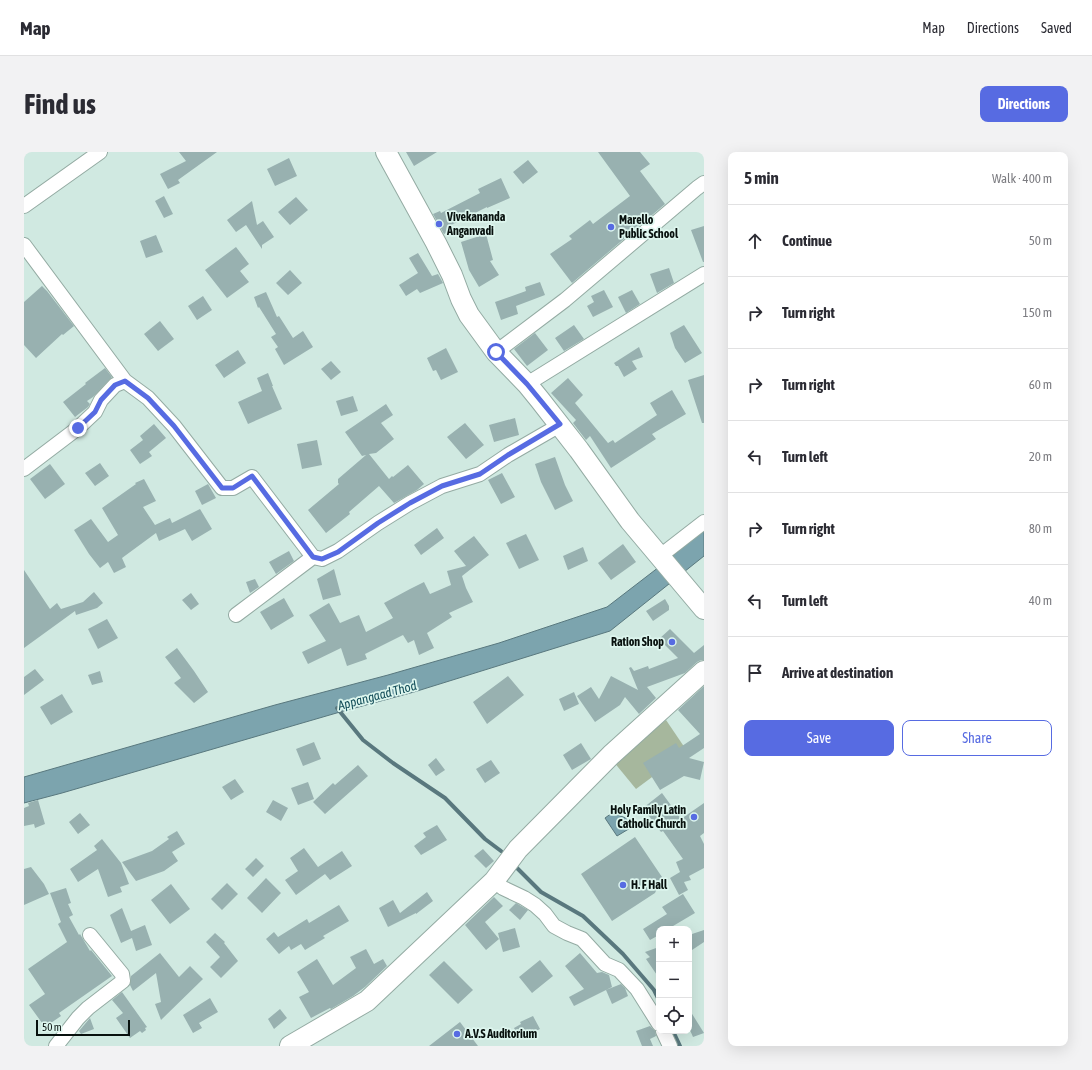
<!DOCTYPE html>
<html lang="en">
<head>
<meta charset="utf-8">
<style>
	body { margin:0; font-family:"Asap Condensed",sans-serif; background:#f2f2f3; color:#2b2b33 }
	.controls { position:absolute; right:12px; bottom:12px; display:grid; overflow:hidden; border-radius:8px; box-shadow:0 4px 16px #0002 }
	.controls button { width:36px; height:36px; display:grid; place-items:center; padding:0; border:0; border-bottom:1px solid #e1e1e2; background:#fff; color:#2b2b33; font:20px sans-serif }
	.scale { position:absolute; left:12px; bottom:10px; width:94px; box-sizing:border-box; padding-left:4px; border:2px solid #08110e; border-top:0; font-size:11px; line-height:14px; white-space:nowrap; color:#08110e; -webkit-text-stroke:3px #ddf6ee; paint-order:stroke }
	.stop { position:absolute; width:12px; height:12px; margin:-9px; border:3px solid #576be2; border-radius:50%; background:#fff }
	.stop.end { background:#576be2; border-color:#fff; box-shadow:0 1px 4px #0008 }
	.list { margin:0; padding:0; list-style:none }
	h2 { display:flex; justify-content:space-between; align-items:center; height:52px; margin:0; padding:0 16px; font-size:17px }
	h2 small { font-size:13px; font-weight:400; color:#7c7c81 }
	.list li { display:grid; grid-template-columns:26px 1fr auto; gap:12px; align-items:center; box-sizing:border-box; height:72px; padding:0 16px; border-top:1px solid #e1e1e2 }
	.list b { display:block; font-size:15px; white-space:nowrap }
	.list em { font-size:13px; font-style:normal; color:#7c7c81 }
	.actions { display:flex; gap:8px; padding:12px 16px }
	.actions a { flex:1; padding:9px 0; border:1px solid #576be2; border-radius:8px; text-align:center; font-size:14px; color:#576be2 }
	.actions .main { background:#576be2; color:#fff }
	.icon { flex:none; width:22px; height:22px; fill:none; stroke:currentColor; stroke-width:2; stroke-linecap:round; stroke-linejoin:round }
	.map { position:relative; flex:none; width:680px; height:894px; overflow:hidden; border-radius:8px }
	header { display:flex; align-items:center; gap:24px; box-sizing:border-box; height:56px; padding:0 20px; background:#fff; border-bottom:1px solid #e1e1e2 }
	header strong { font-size:19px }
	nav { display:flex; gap:22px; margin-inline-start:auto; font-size:14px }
	.intro { display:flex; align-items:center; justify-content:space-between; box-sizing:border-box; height:96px; padding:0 24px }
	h1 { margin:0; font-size:28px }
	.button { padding:10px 18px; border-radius:8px; background:#576be2; color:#fff; font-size:14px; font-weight:700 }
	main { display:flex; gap:24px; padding:0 24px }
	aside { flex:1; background:#fff; border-radius:8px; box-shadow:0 4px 16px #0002 }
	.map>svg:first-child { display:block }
	.green { fill:#a6b79d }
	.water { fill:#7ca4ae; stroke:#59787e }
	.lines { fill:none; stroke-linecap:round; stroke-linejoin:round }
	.stream { stroke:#59787e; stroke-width:4 }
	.building { fill:#98b1b0 }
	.street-casing { stroke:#94aba3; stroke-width:16 }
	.secondary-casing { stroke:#94aba3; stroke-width:22 }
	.street { stroke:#fff; stroke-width:14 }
	.secondary { stroke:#fff; stroke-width:20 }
	.route { stroke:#576be2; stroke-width:5 }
	.poi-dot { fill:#576be2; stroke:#ddf6ee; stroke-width:1.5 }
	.labels { text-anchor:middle; stroke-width:3.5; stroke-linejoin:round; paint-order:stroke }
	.poi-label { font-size:12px; font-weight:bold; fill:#08110e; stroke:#ddf6ee; text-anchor:start }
	.water-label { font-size:13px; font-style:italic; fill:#154f5a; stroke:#ddf6ee }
</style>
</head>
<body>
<header>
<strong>Map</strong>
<nav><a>Map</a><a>Directions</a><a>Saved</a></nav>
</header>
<div class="intro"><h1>Find us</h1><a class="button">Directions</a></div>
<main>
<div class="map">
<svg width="680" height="894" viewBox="0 0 680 894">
	<rect width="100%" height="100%" fill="#d0e9e1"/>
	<path class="green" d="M 642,568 L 663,599 L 612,637 L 589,609 Z"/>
	<path class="water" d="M 680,378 L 680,404 L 586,479 L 390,540 L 316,560 L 38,641 L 0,651 L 0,625 L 251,553 L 364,523 L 475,491 L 583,455 L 635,415 Z
		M 588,661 L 602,666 L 608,675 L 593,684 L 581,666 Z"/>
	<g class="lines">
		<path class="stream" d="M 313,556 L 339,588 L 369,611 L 421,646 L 461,687 L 477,699
			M 489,712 L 517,740 L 559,764 L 599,802 L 630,838 L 635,848
			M 649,879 L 656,894"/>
	</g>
	<path class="building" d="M 155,0 L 193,0 L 154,28 L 156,31 L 144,37 L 136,22 L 162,9 Z
		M 382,0 L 413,0 L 390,14 Z
		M 574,0 L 616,0 L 626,12 L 616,19 L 641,52 L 548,131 L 526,102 L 548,87 L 545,84 L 566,68 L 569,72 L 606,44 Z
		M 265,6 L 273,24 L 251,34 L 243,17 Z
		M 504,8 L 514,20 L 499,32 L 489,20 Z
		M 477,26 L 486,46 L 463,56 L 463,55 L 423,75 L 425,80 L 420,82 L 409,62 L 416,59 L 417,61 L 456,41 L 454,37 Z
		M 140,44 L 149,62 L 140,66 L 131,49 Z
		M 272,45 L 284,58 L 266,73 L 254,60 Z
		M 228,49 L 233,73 L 239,69 L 250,85 L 238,93 L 238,97 L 222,73 L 212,80 L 203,68 Z
		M 680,74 L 680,110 L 679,110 L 667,78 Z
		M 462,82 L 469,108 L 466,109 L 475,123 L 455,135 L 445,118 L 437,90 Z
		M 132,83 L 139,100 L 122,106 L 116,89 Z
		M 212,95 L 225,112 L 216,119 L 225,130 L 203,146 L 181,118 Z
		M 394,101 L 408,124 L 414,122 L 419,131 L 396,141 L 393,137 L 382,144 L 375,133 L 394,121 L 385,106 Z
		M 645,116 L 650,131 L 633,141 L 626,122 Z
		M 266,118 L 278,131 L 264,143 L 252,131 Z
		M 516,130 L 521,143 L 492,154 L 494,162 L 477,168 L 471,150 L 502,139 L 501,135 Z
		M 18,134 L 23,139 L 50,174 L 39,183 L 38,182 L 12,206 L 0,193 L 0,150 Z
		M 580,138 L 589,155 L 569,165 L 563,154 L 570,150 L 567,144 Z
		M 608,138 L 616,152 L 602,161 L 594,145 Z
		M 242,140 L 253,165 L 255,164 L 269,186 L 279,179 L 289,195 L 260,213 L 251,197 L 254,195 L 247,185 L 252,182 L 235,155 L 234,156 L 230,145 Z
		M 179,144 L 188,158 L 173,168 L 164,154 Z
		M 136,169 L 150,187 L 134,199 L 120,182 Z
		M 550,173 L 560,187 L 540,199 L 531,186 Z
		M 660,173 L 678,201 L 661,211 L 651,196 L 646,181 Z
		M 511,181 L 524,198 L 503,214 L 490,197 Z
		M 615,195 L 619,205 L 608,209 L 613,217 L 600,225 L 594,214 L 592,214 L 590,211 Z
		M 422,196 L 434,220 L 417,228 L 412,218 L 409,219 L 403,206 Z
		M 214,198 L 222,211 L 200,226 L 191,213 Z
		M 307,209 L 317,220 L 307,228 L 297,217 Z
		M 81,216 L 88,225 L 69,245 L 63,249 L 66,252 L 64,255 L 51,265 L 39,250 L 62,232 L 61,231 Z
		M 244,221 L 249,234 L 248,234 L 258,257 L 224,272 L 214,250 L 238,239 L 233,226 Z
		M 680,223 L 680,271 L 678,271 L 664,228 Z
		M 544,226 L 559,243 L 551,251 L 584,291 L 589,288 L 591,291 L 633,263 L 626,251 L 648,238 L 662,262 L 628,282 L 632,287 L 587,316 L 566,284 L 562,288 L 549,271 L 552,268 L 527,241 Z
		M 329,244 L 334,259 L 317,264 L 312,249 Z
		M 362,252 L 369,263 L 357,271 L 370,287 L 352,301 L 345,302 L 365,327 L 368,324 L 369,325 L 384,313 L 400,332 L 393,338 L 370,351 L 355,334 L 325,360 L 326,362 L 302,381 L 284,358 L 315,332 L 314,331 L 314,327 L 342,303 L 338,304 L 321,280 Z
		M 491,266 L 495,283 L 470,290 L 465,273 Z
		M 441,271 L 460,293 L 442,307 L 423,285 Z
		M 130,272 L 142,286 L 125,300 L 128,304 L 116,312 L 106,298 L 119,288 L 116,284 Z
		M 293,288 L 298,313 L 278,317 L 273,292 Z
		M 531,305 L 541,333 L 549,349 L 531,358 L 517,330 L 511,312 Z
		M 76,311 L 85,324 L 71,334 L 61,321 Z
		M 26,312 L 41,332 L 21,347 L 6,327 Z
		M 478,321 L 491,345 L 477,352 L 464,328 Z
		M 120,327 L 132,349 L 119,355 L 131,373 L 146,366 L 148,371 L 176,357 L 188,377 L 168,389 L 161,377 L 135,389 L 132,381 L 98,406 L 102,415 L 90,421 L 84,410 L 76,416 L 65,402 L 50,378 L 67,367 L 84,390 L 94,383 L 78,356 L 112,332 L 111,331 Z
		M 184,332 L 192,346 L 178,353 L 171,339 Z
		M 413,376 L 420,386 L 397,403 L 390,393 Z
		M 502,382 L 515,408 L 495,417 L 482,391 Z
		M 450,384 L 465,403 L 438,424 L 442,436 L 449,450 L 425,461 L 428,465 L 403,481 L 410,496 L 395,503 L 390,488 L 384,491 L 379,483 L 341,502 L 343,507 L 323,514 L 317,496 L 284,512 L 278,500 L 302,489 L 285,463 L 305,451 L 316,471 L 335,463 L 342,480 L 369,466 L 360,451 L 386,437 L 400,430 L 406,442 L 427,433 L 423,419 L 442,414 L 430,399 Z
		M 599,392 L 612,410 L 587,428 L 574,411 Z
		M 559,395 L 564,409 L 544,418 L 539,404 Z
		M 265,399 L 270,409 L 252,422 L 245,410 Z
		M 310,417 L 317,443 L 299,448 L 293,427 Z
		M 0,418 L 26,457 L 33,451 L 37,457 L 59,450 L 70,440 L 79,451 L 73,456 L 52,463 L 51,459 L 0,496 Z
		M 231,427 L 235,435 L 226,441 L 222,430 Z
		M 167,441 L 175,452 L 167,458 L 158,448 Z
		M 260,446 L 270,464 L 247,478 L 236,460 Z
		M 641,447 L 645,454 L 645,458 L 629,469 L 622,459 Z
		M 83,467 L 94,486 L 74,497 L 64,477 Z
		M 646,477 L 670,501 L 680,493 L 680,508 L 677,508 L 673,510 L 661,521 L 623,535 L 632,546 L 615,562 L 601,545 L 596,553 L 571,570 L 553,544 L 567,535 L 575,547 L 587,524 L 614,538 L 605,516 L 607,515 L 610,519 L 624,514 L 625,517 L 654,506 L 635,487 Z
		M 153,496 L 170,519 L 184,540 L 170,551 L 150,531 L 157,526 L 141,505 Z
		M 11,517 L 20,528 L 0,543 L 0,525 Z
		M 76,519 L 79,530 L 68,533 L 64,523 Z
		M 484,524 L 500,543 L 463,572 L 449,550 Z
		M 680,534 L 680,596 L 665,606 L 680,610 L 676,628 L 660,624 L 636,638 L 619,611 L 652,591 L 655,596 L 676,582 L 654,558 Z
		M 550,540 L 555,552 L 540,559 L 535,547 Z
		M 38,542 L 49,560 L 27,573 L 16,555 Z
		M 290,590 L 297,607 L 279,614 L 272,597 Z
		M 557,591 L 567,607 L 548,618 L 539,603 Z
		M 412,606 L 421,618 L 412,624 L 404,613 Z
		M 467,608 L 476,621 L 461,631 L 452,617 Z
		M 334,613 L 344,624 L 301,662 L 289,650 L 309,631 L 311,633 Z
		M 211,627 L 220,640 L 207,648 L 198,635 Z
		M 284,630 L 290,647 L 274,653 L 267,636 Z
		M 638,641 L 657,667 L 680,651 L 680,681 L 676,684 L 680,692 L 680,716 L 665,724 L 667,728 L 660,730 L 664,738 L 655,743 L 646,726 L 656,720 L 652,710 L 659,707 L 639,679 L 637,680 L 619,656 Z
		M 14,648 L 21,672 L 11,676 L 10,672 L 0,674 L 0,656 L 5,654 L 4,651 Z
		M 249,648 L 264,656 L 257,669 L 242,660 Z
		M 56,661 L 66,673 L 54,682 L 45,670 Z
		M 413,673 L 423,688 L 397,703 L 390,694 L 402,685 L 399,681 Z
		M 153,679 L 161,692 L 148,700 L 154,709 L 140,719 L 112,729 L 98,710 L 128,699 L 145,687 L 143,685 Z
		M 611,685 L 638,725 L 631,741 L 588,769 L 557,722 Z
		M 78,687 L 97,711 L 105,732 L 96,735 L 98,740 L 84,745 L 74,717 L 54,730 L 46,717 L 73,698 L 70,694 Z
		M 280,696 L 294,715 L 318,699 L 328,714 L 306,728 L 301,722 L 272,743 L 261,728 L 274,719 L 266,706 Z
		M 459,697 L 470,709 L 462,716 L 450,704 Z
		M 232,706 L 240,714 L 229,725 L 221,717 Z
		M 7,715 L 20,732 L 25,742 L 0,753 L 0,717 Z
		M 242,726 L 257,741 L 238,761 L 223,746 Z
		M 203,731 L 214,742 L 198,758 L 187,747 Z
		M 147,732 L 166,757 L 146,772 L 127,748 Z
		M 42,736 L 47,751 L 44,752 L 49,763 L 45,765 L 55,783 L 56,782 L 66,799 L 67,798 L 88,824 L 35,861 L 37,864 L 21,875 L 5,853 L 21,842 L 4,817 L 43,790 L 34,772 L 37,770 L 26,741 Z
		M 403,740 L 409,749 L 392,762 L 392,761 L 364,775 L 355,756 L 369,748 L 376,761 Z
		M 659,742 L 671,761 L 644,777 L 635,777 L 635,783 L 626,788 L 619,777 L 643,762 L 638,755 Z
		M 470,745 L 479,754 L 461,770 L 475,787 L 462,798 L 441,773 Z
		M 492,751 L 504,758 L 496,768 L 485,758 Z
		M 315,753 L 325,769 L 299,784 L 301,786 L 281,798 L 277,792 L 267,798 L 265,794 L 255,802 L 242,787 L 250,780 L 254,785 L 283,767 L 285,771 Z
		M 98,756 L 107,779 L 121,773 L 128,793 L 112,799 L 108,786 L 97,791 L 86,763 Z
		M 491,776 L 496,795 L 479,800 L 474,781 Z
		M 680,778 L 680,790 L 665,800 L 665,783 Z
		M 191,781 L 201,790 L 200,791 L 214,809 L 197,826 L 186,815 L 196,805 L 182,790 Z
		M 635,795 L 635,826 L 622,807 L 626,805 L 621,800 Z
		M 342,797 L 350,812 L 359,807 L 363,814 L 341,835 L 329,844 L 307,857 L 306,856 L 287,866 L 275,845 L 285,840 L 273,820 L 293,807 L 309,833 L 332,816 L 326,805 Z
		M 136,801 L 155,825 L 166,814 L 179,827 L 137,868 L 131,852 L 137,850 L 132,821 L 109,839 L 106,833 L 107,824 Z
		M 556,801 L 573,821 L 578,820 L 585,823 L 588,835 L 550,854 L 545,845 L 560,837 L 541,814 Z
		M 516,808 L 529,824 L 508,841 L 495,825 Z
		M 420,809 L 449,838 L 434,852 L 405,823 Z
		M 597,832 L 601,836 L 604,844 L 588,852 L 582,838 Z
		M 98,840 L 123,875 L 121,876 L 122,878 L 118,881 L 116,879 L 106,886 L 92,866 L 99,861 L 88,848 Z
		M 186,846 L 194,860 L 175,871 L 178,876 L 169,881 L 159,863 Z
		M 256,857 L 263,866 L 250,877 L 244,867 Z
		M 665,857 L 680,881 L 669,885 L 665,876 Z
		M 509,864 L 516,877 L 504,883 L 503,881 L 495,886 L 490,876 L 497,872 L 496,870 Z
		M 66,866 L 70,877 L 57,882 L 55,879 Z
		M 436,870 L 454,894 L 405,894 Z
		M 626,874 L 631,879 L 632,884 L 626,887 L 629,894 L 618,894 L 612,879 Z"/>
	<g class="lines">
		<defs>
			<path id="street" d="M 0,54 L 76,0
				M 0,93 L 101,229
				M 472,200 L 541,148 L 673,36 L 680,31
				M 503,232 L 680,122
				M 0,317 L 54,276 L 71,260 L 77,248 L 91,233 L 101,229 L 124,246 L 150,274 L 198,336 L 209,336 L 228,325 L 289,405 L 298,407 L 314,399 L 354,371 L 386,351 L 418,334 L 456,322 L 484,303 L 536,273
				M 640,409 L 640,401 L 680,370
				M 212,463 L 289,405
				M 470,729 L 479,736 L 500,746 L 511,753 L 521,762 L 530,774 L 543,781 L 558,787 L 581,812 L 595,818 L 613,837 L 635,872
				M 639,879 L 646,894
				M 32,894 L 54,866 L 64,856 L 99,829 L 98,822 L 66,783"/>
			<path id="secondary" d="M 362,0 L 412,91 L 428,123 L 437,147 L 445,163 L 472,200 L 503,232 L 516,248 L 555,298 L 606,369 L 680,457
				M 266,894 L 343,849 L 470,729 L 494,697 L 587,603 L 680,519"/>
		</defs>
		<use href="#street" class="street-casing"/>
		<use href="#secondary" class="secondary-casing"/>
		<use href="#street" class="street"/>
		<use href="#secondary" class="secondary"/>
	</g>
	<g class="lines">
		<path class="route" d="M 54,276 L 71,260 L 77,248 L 91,233 L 101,229 L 124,246 L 150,274 L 198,336 L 209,336 L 228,324 L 289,405 L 298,407 L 314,400 L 354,371 L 386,351 L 418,334 L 456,322 L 484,303 L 536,272 L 503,232 L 472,200"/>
	</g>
	<g class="poi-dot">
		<circle cx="415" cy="72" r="4"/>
		<circle cx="587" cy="75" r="4"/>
		<circle cx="648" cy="490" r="4"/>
		<circle cx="670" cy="665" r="4"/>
		<circle cx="599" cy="733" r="4"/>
		<circle cx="433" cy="882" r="4"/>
	</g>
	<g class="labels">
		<g class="poi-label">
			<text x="423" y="69">Vivekananda<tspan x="423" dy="14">Anganvadi</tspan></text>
			<text x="595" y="72">Marello<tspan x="595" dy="14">Public School</tspan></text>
			<text x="640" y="494" text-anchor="end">Ration Shop</text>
			<text x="662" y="662" text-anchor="end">Holy Family Latin<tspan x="662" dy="14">Catholic Church</tspan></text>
			<text x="607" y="737">H. F Hall</text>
			<text x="441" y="886">A.V.S Auditorium</text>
		</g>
		<g class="water-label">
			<text transform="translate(353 543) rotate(-15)" y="5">Appangaad Thod</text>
		</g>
	</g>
</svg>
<div class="controls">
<button>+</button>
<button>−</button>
<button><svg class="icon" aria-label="locate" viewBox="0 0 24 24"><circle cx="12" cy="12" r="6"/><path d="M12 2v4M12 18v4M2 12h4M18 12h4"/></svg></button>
</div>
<div class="scale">50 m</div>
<div class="stop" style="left:472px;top:200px"></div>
<div class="stop end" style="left:54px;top:276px"></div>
</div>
<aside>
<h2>5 min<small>Walk · 400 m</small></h2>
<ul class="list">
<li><svg class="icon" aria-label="ahead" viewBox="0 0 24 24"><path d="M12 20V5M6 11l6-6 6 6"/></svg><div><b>Continue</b></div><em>50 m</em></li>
<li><svg class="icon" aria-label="right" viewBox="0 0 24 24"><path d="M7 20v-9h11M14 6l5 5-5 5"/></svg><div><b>Turn right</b></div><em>150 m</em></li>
<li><svg class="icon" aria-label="right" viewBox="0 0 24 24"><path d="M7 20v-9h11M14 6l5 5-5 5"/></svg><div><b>Turn right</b></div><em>60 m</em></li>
<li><svg class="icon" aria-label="left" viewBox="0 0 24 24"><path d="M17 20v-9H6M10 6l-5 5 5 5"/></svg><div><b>Turn left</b></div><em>20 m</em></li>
<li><svg class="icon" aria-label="right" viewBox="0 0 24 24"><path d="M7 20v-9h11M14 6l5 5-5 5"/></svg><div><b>Turn right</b></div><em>80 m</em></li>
<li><svg class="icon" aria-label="left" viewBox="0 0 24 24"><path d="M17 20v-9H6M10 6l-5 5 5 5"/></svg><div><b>Turn left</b></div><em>40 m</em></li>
<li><svg class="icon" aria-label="arrive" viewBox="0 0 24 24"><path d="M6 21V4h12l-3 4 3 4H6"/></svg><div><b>Arrive at destination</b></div></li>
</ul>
<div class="actions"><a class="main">Save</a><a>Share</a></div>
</aside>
</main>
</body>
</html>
